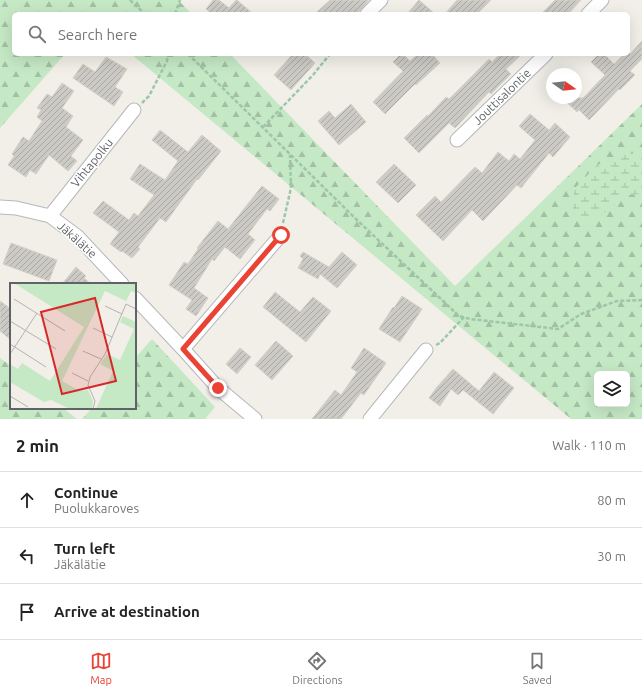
<!DOCTYPE html>
<html lang="en">
<head>
<meta charset="utf-8">
<style>
	body { margin:0; font-family:Ubuntu,sans-serif; background:#f6f6f6; color:#222 }
	.controls { position:absolute; right:12px; bottom:12px; display:grid; overflow:hidden; border-radius:6px; box-shadow:0 4px 16px #0002 }
	.controls button { width:36px; height:36px; display:grid; place-items:center; padding:0; border:0; border-bottom:1px solid #e0e0e0; background:#fff; color:#222; font:20px sans-serif }
	.compass { position:absolute; left:546px; top:68px; width:36px; height:36px; border-radius:50%; background:#fff; box-shadow:0 4px 16px #0002; rotate:104deg }
	.stop { position:absolute; width:12px; height:12px; margin:-9px; border:3px solid #ea4335; border-radius:50%; background:#fff }
	.stop.end { background:#ea4335; border-color:#fff; box-shadow:0 1px 4px #0008 }
	.list { margin:0; padding:0; list-style:none }
	h2 { display:flex; justify-content:space-between; align-items:center; height:52px; margin:0; padding:0 16px; font-size:17px }
	h2 small { font-size:13px; font-weight:400; color:#767676 }
	.list li { display:grid; grid-template-columns:26px 1fr auto; gap:12px; align-items:center; box-sizing:border-box; height:56px; padding:0 16px; border-top:1px solid #e0e0e0 }
	.list b { display:block; font-size:15px; white-space:nowrap }
	.list p { margin:0; font-size:13px; white-space:nowrap; color:#767676 }
	.list em { font-size:13px; font-style:normal; color:#767676 }
	.icon { flex:none; width:22px; height:22px; fill:none; stroke:currentColor; stroke-width:2; stroke-linecap:round; stroke-linejoin:round }
	.map { position:relative; flex:none; width:642px; height:419px; overflow:hidden }
	.search { position:absolute; background:#fff; box-shadow:0 4px 16px #0002; left:12px; right:12px; top:12px; height:44px; display:flex; align-items:center; gap:10px; box-sizing:border-box; padding:0 14px; border-radius:6px; color:#767676; font-size:15px }
	.sheet { height:220px; background:#fff }
	nav { display:flex; justify-content:space-around; align-items:center; box-sizing:border-box; height:56px; border-top:1px solid #e0e0e0; background:#fff; font-size:11px; color:#767676 }
	nav a { display:grid; justify-items:center; gap:2px }
	nav .on { color:#ea4335 }
	.map>svg:first-child { display:block }
	.forest { fill:url(#forest-firs); fill-rule:evenodd }
	.wetland { fill:url(#wetland-marsh) }
	.building { fill:url(#building-hatch); stroke:#d6d1c6 }
	.lines { fill:none; stroke-linecap:round; stroke-linejoin:round }
	.street-casing { stroke:#b5b8bc; stroke-width:15 }
	.path { stroke:#9cc7a9; stroke-width:2.5; stroke-dasharray:4 2; stroke-linecap:butt }
	.street { stroke:#fff; stroke-width:13 }
	.route { stroke:#ea4335; stroke-width:5 }
	.labels { text-anchor:middle; stroke-width:3; stroke-linejoin:round; paint-order:stroke }
	.street-label { font-size:12px; fill:#5f6368; stroke:#fff }
	.inset-road { fill:none; stroke:#b3b3b1; stroke-width:1 }
	.view { fill:#d62828; fill-opacity:0.15; stroke:#d62828; stroke-width:2 }
	.inset-edge { fill:none; stroke:#5f6368; stroke-width:2 }
</style>
</head>
<body>
<div class="map">
<svg width="642" height="419" viewBox="0 0 642 419">
	<defs>
		<pattern id="forest-firs" width="22" height="20" patternUnits="userSpaceOnUse"><rect width="22" height="20" fill="#c5e8c5"/><path d="M5 1l3.5 6h-7zM16 11l3.5 6h-7z" fill="#a3c0a4"/></pattern>
		<pattern id="wetland-marsh" width="20" height="14" patternUnits="userSpaceOnUse"><rect width="20" height="14" fill="#c5e8c5"/><path d="M1 5h8M5 5V1M11 12h8M15 12V8" fill="none" stroke="#a3c0a4"/></pattern>
		<pattern id="building-hatch" width="6" height="6" patternUnits="userSpaceOnUse"><rect width="6" height="6" fill="#cccac5"/><path d="M-1 1l2-2M0 6l6-6M5 7l2-2" fill="none" stroke="#a9a8a4"/></pattern>
	</defs>
	<rect width="100%" height="100%" fill="#f1efe8"/>
	<path class="forest" d="M 0,0 L 178,0 L 192,14 L 14,14 L 14,54 L 65,54 L 0,128 Z
		M 131,54 L 230,54 L 455,286 L 642,104 L 642,419 L 571,419 ZM 597,374 L 627,374 L 627,404 L 597,404 Z
		M 152,339 L 215,407 L 205,419 L 82,419 L 92,408 L 135,408 L 135,358 Z
		M 0,358 L 11,366 L 11,408 L 63,408 L 77,419 L 0,419 Z"/>
	<path class="wetland" d="M 642,153 L 642,194 L 627,195 L 600,216 L 586,221 L 576,218 L 572,204 L 575,188 L 597,165 L 627,154 Z"/>
	<path class="building" d="M 213,0 L 219,0 L 229,8 L 236,0 L 237,0 L 253,14 L 212,14 L 206,9 Z
		M 330,0 L 369,0 L 357,14 L 315,14 Z
		M 419,0 L 435,14 L 407,14 Z
		M 457,0 L 491,0 L 477,14 L 445,14 Z
		M 555,0 L 581,0 L 568,14 L 541,14 Z
		M 642,41 L 642,59 L 630,71 L 635,75 L 620,90 L 619,89 L 589,120 L 579,110 L 577,112 L 562,98 L 583,98 L 605,75 L 591,62 L 599,54 L 604,54 L 614,64 L 624,54 L 628,54 L 628,52 L 630,54 Z
		M 293,54 L 305,54 L 315,63 L 291,90 L 274,75 Z
		M 401,54 L 403,54 L 410,61 L 418,54 L 432,54 L 440,63 L 416,85 L 415,84 L 385,114 L 373,102 L 403,71 L 393,62 Z
		M 500,54 L 522,54 L 506,69 L 511,74 L 491,94 L 489,92 L 455,128 L 449,123 L 419,153 L 404,138 L 427,115 L 428,116 L 446,97 L 449,99 L 489,59 L 492,62 Z
		M 106,57 L 127,69 L 115,87 L 123,92 L 114,106 L 73,78 L 83,64 L 95,72 Z
		M 62,83 L 74,91 L 62,108 L 73,116 L 66,127 L 83,140 L 71,156 L 77,161 L 68,171 L 49,155 L 36,174 L 30,170 L 26,177 L 8,165 L 14,156 L 12,154 L 23,137 L 29,141 L 42,121 L 37,117 L 41,110 L 37,108 L 47,94 L 52,97 Z
		M 351,104 L 366,122 L 339,145 L 318,121 L 329,111 L 335,118 Z
		M 530,114 L 549,130 L 555,123 L 570,137 L 553,157 L 549,153 L 521,188 L 517,185 L 483,221 L 472,210 L 443,241 L 416,215 L 435,196 L 441,202 L 475,167 L 482,173 L 498,152 L 509,161 L 514,154 L 520,159 L 535,140 L 519,126 Z
		M 160,130 L 188,152 L 202,135 L 221,151 L 198,180 L 197,179 L 166,222 L 160,218 L 138,247 L 140,249 L 132,258 L 122,251 L 121,252 L 110,244 L 119,232 L 93,213 L 103,201 L 129,220 L 134,213 L 138,216 L 154,195 L 130,179 L 140,164 L 165,180 L 178,161 L 152,140 Z
		M 394,164 L 416,185 L 398,203 L 376,182 Z
		M 262,186 L 279,199 L 270,211 L 267,209 L 248,234 L 255,240 L 240,259 L 225,247 L 214,261 L 212,259 L 194,288 L 208,298 L 196,316 L 186,309 L 192,300 L 169,285 L 184,262 L 188,264 L 198,249 L 197,248 L 218,221 L 228,229 Z
		M 11,243 L 57,260 L 49,281 L 3,264 Z
		M 303,252 L 329,267 L 342,252 L 357,265 L 337,288 L 320,274 L 318,279 L 298,268 L 303,259 L 300,256 Z
		M 76,267 L 86,276 L 84,278 L 91,284 L 62,284 Z
		M 275,292 L 300,312 L 313,297 L 331,311 L 306,342 L 263,307 Z
		M 402,296 L 422,309 L 400,342 L 379,329 L 393,307 L 394,308 Z
		M 0,301 L 11,309 L 11,340 L 0,331 Z
		M 276,341 L 293,356 L 272,380 L 255,365 Z
		M 240,348 L 251,357 L 237,374 L 226,364 Z
		M 364,348 L 386,363 L 364,395 L 361,393 L 341,419 L 312,419 L 335,390 L 341,395 L 357,372 L 351,368 Z
		M 453,369 L 479,391 L 494,372 L 514,388 L 493,414 L 463,390 L 458,395 L 451,389 L 440,406 L 429,398 L 437,387 Z"/>
	<g class="lines">
		<defs>
			<path id="street" d="M 367,14 L 381,0
				M 588,14 L 602,0
				M 457,140 L 546,54
				M 0,207 L 16,208 L 50,216 L 77,236 L 122,284
				M 50,216 L 134,110
				M 135,298 L 183,349 L 218,388 L 255,419
				M 183,349 L 281,235
				M 370,419 L 426,350"/>
		</defs>
		<use href="#street" class="street-casing"/>
		<path class="path" d="M 130,0 L 145,14
			M 175,14 L 180,0
			M 188,54 L 356,219 L 459,316 L 470,319 L 558,329 L 581,314 L 617,301 L 642,300
			M 142,103 L 149,96 L 167,61 L 168,54
			M 263,127 L 313,75 L 330,54
			M 283,223 L 291,188 L 290,155
			M 436,345 L 440,343 L 464,317"/>
		<use href="#street" class="street"/>
	</g>
	<g class="lines">
		<path class="route" d="M 218,388 L 183,349 L 281,235"/>
	</g>
	<g class="labels">
		<g class="street-label">
			<text transform="translate(502 97) rotate(-44)" y="4">Jouttisalontie</text>
			<text transform="translate(92 163) rotate(-51)" y="4">Vihtapolku</text>
			<text transform="translate(77 240) rotate(42)" y="4">Jäkälätie</text>
		</g>
	</g>
	<g transform="translate(10 283)">
		<rect width="126" height="126" fill="#f1efe8"/>
		<path d="M 4,0 L 126,0 L 126,10 L 121,8 L 116,18 L 95,8 L 52,98 L 70,108 L 78,107 L 83,118 L 82,126 L 60,126 L 41,117 L 34,119 L 0,99 L 0,81 L 8,86 L 12,80 L 40,98 L 74,44 ZM 113,33 L 126,39 L 126,126 L 86,126 L 103,88 L 90,81 L 97,71 L 110,77 L 124,46 L 110,39 Z" fill="#c5e8c5"/>
		<path class="inset-road" d="M 4,16 L 55,48M 95,23 L 112,31M 0,38 L 46,66M 83,45 L 102,54M 0,61 L 36,84M 73,68 L 91,76M 0,71 L 27,30M 62,90 L 78,98M 0,113 L 18,124M 83,126 L 85,118 L 78,102 L 80,94 L 95,71 L 116,21 L 126,26"/>
		<path class="view" d="M 85,15 L 106,98 L 52,111 L 31,29 Z"/>
		<rect width="126" height="126" class="inset-edge"/>
	</g>
</svg>
<div class="controls">
<button><svg class="icon" aria-label="layers" viewBox="0 0 24 24"><path d="M12 4l9 5-9 5-9-5zM3 14l9 5 9-5"/></svg></button>
</div>
<svg class="compass" viewBox="-18 -18 36 36"><path d="M0-13l5 13h-10z" fill="#e53935"/><path d="M0 13l5-13h-10z" fill="#767676"/></svg>
<div class="stop" style="left:281px;top:235px"></div>
<div class="stop end" style="left:218px;top:388px"></div>
<div class="search"><svg class="icon" aria-label="search" viewBox="0 0 24 24"><circle cx="10" cy="10" r="6"/><path d="M15 15l6 6"/></svg>Search here</div>
</div>
<section class="sheet">
<h2>2 min<small>Walk · 110 m</small></h2>
<ul class="list">
<li><svg class="icon" aria-label="ahead" viewBox="0 0 24 24"><path d="M12 20V5M6 11l6-6 6 6"/></svg><div><b>Continue</b><p>Puolukkaroves</p></div><em>80 m</em></li>
<li><svg class="icon" aria-label="left" viewBox="0 0 24 24"><path d="M17 20v-9H6M10 6l-5 5 5 5"/></svg><div><b>Turn left</b><p>Jäkälätie</p></div><em>30 m</em></li>
<li><svg class="icon" aria-label="arrive" viewBox="0 0 24 24"><path d="M6 21V4h12l-3 4 3 4H6"/></svg><div><b>Arrive at destination</b></div></li>
</ul>
</section>
<nav>
<a class="on"><svg class="icon" aria-label="map" viewBox="0 0 24 24"><path d="M3 6l6-2 6 2 6-2v14l-6 2-6-2-6 2zM9 4v14M15 6v14"/></svg>Map</a>
<a><svg class="icon" aria-label="directions" viewBox="0 0 24 24"><path d="M12 3l9 9-9 9-9-9zM9 14v-3h6M13 9l2 2-2 2"/></svg>Directions</a>
<a><svg class="icon" aria-label="saved" viewBox="0 0 24 24"><path d="M7 4h10v16l-5-4-5 4z"/></svg>Saved</a>
</nav>
</body>
</html>
